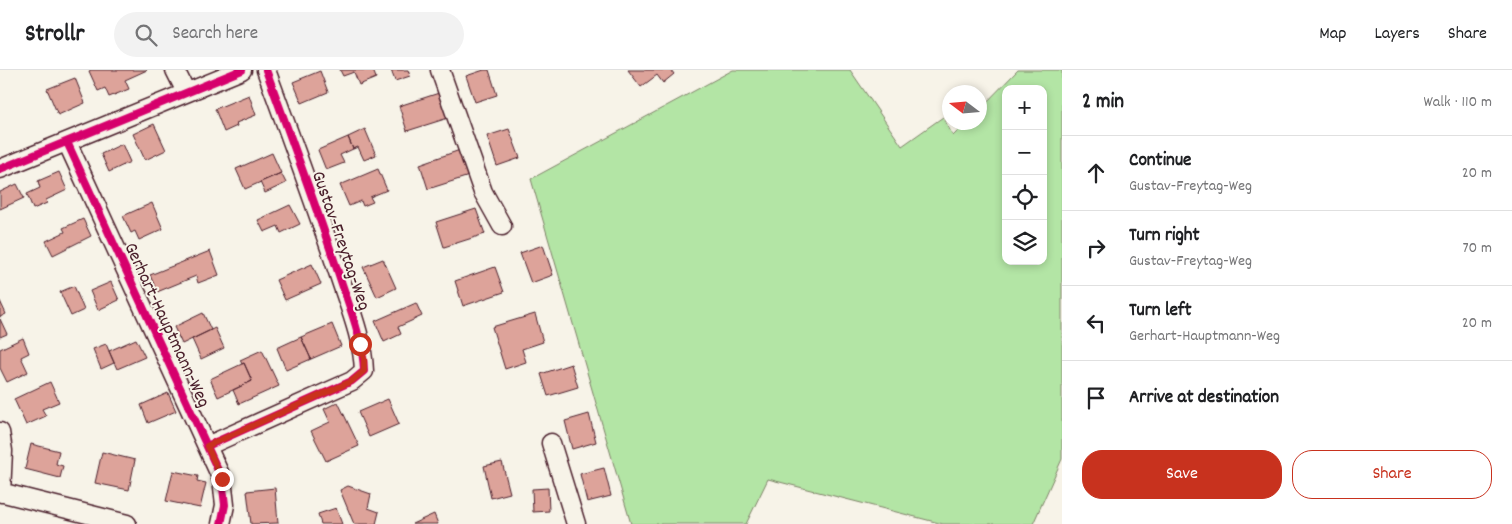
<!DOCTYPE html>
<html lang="en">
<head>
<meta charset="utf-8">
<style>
	body { margin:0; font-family:Dekko,sans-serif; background:#f2f2f2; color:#202124 }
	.controls { position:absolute; right:15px; top:15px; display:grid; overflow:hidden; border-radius:10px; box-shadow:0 2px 8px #0003 }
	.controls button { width:45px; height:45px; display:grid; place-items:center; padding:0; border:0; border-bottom:1px solid #e0e0e0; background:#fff; color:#202124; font:25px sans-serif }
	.compass { position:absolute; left:942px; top:15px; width:45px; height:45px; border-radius:50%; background:#fff; box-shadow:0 2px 8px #0003; rotate:286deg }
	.stop { position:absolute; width:15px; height:15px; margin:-11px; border:4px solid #c8321e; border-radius:50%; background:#fff }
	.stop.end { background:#c8321e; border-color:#fff; box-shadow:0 1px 5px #0008 }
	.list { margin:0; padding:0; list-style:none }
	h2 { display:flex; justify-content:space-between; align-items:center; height:65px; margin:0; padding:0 20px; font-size:21px }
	h2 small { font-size:16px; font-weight:400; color:#757577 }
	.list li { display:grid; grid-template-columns:32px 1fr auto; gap:15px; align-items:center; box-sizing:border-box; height:75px; padding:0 20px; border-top:1px solid #e0e0e0 }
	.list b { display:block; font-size:19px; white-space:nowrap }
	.list p { margin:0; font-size:16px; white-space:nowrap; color:#757577 }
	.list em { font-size:16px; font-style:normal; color:#757577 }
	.actions { display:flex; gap:10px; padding:15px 20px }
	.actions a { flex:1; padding:11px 0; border:1px solid #c8321e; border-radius:20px; text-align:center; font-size:18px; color:#c8321e }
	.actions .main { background:#c8321e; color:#fff }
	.icon { flex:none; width:28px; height:28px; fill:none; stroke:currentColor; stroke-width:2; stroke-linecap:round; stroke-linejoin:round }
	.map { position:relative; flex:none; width:1062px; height:454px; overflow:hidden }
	header { display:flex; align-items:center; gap:30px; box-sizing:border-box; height:70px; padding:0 25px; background:#fff; border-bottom:1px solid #e0e0e0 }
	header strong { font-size:24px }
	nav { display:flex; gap:28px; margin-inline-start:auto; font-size:18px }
	.search { width:350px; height:45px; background:#f2f2f2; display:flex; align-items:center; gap:12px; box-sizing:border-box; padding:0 18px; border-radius:28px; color:#757577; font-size:19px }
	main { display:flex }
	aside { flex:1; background:#fff }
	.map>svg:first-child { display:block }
	.green { fill:#b3e5a5; stroke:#7e8268; fill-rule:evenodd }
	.building { fill:#dda39a; stroke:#4a1f2b }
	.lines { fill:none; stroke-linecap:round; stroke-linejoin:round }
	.minor-casing { stroke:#4a1f2b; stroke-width:21 }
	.minor { stroke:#f7f3e8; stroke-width:18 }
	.cycleway-casing { stroke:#f7f3e8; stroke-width:11 }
	.cycleway { stroke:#d6006c; stroke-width:8 }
	.route { stroke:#c8321e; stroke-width:6 }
	.labels { text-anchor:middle; stroke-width:4; stroke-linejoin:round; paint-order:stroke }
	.street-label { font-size:19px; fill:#4a1f2b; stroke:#f7f3e8 }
</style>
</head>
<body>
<header>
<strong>Strollr</strong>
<div class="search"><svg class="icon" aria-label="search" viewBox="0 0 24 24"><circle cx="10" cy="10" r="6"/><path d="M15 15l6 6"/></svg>Search here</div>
<nav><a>Map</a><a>Layers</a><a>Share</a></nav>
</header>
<main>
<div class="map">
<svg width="1062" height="454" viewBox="0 0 1062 454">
	<rect width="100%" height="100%" fill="#f7f3e8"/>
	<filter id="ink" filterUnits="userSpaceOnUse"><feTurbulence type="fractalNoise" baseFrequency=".02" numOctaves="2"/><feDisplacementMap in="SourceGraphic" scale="10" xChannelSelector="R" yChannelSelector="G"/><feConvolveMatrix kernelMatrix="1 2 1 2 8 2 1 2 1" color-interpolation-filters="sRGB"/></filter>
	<g filter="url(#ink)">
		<path class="green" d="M 733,0 L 850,0 L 902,76 L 943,47 L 953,66 L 966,53 L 979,52 L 980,39 L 1018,0 L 1062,0 L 1062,389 L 1033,454 L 943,454 L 768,409 L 746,454 L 631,454 L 531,109 ZM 1006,19 L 1043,19 L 1043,191 L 1006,191 Z"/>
		<path class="building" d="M 91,0 L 147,0 L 125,10 L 129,19 L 109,27 L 105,18 L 98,21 L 89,1 Z
			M 340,0 L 373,0 L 376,8 L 359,15 L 354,2 L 343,6 Z
			M 391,0 L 408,0 L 410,6 L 395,11 Z
			M 484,0 L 489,0 L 497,25 L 475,32 L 466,6 Z
			M 628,0 L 671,0 L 674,4 L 663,13 L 657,5 L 641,17 Z
			M 320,1 L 328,22 L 302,33 L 293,12 Z
			M 75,8 L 85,33 L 58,45 L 47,19 Z
			M 439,23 L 448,48 L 407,61 L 399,36 Z
			M 249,25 L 256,45 L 236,53 L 237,56 L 224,62 L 215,39 Z
			M 154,54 L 166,80 L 145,90 L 133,64 Z
			M 365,59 L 376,85 L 364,90 L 358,77 L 353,79 L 348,67 Z
			M 509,59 L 520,88 L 497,96 L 487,66 Z
			M 348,67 L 353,79 L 340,85 L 344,93 L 326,100 L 318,80 Z
			M 122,74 L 130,92 L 109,102 L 101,84 Z
			M 460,80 L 469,106 L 428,119 L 420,94 Z
			M 272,83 L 281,103 L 245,119 L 236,99 Z
			M 378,99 L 387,120 L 370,127 L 373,132 L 363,136 L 361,131 L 349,136 L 340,115 Z
			M 59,102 L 67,120 L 46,130 L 47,133 L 33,139 L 27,124 L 40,118 L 38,111 Z
			M 281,103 L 286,113 L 265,123 L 260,112 Z
			M 17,114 L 24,128 L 0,139 L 0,122 Z
			M 152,133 L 163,159 L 139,170 L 135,161 L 131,163 L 123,146 Z
			M 290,135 L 300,154 L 281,163 L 278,156 L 264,162 L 258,150 Z
			M 476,139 L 485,164 L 444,177 L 436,152 Z
			M 83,149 L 91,166 L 53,185 L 46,171 L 65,162 L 63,158 Z
			M 543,175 L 553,205 L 531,213 L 520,183 Z
			M 210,181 L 219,205 L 198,213 L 196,206 L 157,222 L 150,205 Z
			M 383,189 L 396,218 L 377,227 L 363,197 Z
			M 312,194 L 321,214 L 285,230 L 276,210 Z
			M 495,197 L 504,222 L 463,236 L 455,211 Z
			M 111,212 L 119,230 L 98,240 L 90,221 Z
			M 74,216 L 84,240 L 71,246 L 60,222 Z
			M 0,231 L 6,244 L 0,247 Z
			M 416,233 L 422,246 L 398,257 L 401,264 L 384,272 L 375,251 Z
			M 203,243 L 211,260 L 182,274 L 174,257 Z
			M 535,244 L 543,272 L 522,279 L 526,292 L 505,299 L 492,257 Z
			M 0,249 L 7,264 L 0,267 Z
			M 332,254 L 341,276 L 311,289 L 301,267 Z
			M 215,258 L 224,278 L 201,289 L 192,269 Z
			M 301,267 L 311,289 L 286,300 L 277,278 Z
			M 23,268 L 29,283 L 21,287 L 28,302 L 7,312 L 0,298 L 0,279 Z
			M 136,269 L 145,287 L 117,299 L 109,281 Z
			M 106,274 L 114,293 L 101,299 L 93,279 Z
			M 262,280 L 279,316 L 239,334 L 233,320 L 252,311 L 244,293 L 242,294 L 240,290 Z
			M 244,293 L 252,311 L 218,327 L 210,309 Z
			M 571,294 L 578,317 L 548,326 L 541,304 Z
			M 50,312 L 59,332 L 42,339 L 46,346 L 26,355 L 14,329 Z
			M 168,323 L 176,341 L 148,353 L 141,335 Z
			M 388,329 L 399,354 L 369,367 L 358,342 Z
			M 338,332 L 359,376 L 326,391 L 311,361 L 330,352 L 324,339 Z
			M 589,344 L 596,372 L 572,379 L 565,351 Z
			M 31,374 L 59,381 L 56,394 L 63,396 L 60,408 L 25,399 Z
			M 102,382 L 135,390 L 129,420 L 95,413 Z
			M 502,392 L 510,423 L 491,428 L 484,396 Z
			M 604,398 L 611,426 L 587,432 L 580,404 Z
			M 173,401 L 198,406 L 197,411 L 206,413 L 200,438 L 166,431 Z
			M 348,416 L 371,424 L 368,438 L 379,442 L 376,454 L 354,454 L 340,420 Z
			M 275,418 L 278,453 L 251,454 L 247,421 Z
			M 548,418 L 549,441 L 533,442 L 532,419 Z
			M 336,438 L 342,454 L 321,454 L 318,444 Z
			M 434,444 L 438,454 L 412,454 Z"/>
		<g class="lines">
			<defs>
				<path id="minor" d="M 175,0 L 186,22
					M 440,0 L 483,122 L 502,156
					M 67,72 L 222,409 L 225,435 L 221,454
					M 0,99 L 242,0
					M 0,362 L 3,381 L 1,423
					M 551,373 L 576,454
					M 207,376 L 352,311 L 364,301 C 363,269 349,236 339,205 C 316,136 291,68 266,0
					M 0,422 L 127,454"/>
			</defs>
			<use href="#minor" class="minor-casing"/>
			<use href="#minor" class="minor"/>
			<defs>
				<path id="cycleway" d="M 67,72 L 222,409 L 225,435 L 221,454
					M 0,99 L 242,0
					M 207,376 L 352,311 L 364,301 C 363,269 349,236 339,205 C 316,136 291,68 266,0"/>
			</defs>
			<use href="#cycleway" class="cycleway-casing"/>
			<use href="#cycleway" class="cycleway"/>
		</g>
	</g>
	<g class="lines" filter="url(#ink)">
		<path class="route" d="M 222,409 L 207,376 L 352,311 L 364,301 L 364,289 L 360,274"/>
	</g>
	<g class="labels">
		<g class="street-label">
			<text transform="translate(343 170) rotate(71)" y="7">Gustav-Freytag-Weg</text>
			<text transform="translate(169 254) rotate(65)" y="7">Gerhart-Hauptmann-Weg</text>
		</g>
	</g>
</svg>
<div class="controls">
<button>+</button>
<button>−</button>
<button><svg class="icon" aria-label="locate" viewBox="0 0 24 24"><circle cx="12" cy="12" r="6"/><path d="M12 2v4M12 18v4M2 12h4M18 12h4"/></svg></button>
<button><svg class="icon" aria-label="layers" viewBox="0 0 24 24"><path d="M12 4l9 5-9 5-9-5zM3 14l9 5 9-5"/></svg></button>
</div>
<svg class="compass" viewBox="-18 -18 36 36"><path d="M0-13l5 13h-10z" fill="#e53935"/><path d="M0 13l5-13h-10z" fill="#757577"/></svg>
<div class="stop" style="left:360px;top:274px"></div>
<div class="stop end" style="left:222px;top:409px"></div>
</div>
<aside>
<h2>2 min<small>Walk · 110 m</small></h2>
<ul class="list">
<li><svg class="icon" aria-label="ahead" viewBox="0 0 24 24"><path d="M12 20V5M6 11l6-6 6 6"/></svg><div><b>Continue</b><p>Gustav-Freytag-Weg</p></div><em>20 m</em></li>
<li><svg class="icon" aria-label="right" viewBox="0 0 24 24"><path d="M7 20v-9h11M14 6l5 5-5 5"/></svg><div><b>Turn right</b><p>Gustav-Freytag-Weg</p></div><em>70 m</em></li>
<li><svg class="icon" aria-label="left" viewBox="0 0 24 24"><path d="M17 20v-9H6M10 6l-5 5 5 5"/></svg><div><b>Turn left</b><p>Gerhart-Hauptmann-Weg</p></div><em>20 m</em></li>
<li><svg class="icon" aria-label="arrive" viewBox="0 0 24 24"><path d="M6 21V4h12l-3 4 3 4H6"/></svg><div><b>Arrive at destination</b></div></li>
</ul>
<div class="actions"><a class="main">Save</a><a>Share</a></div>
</aside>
</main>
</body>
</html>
